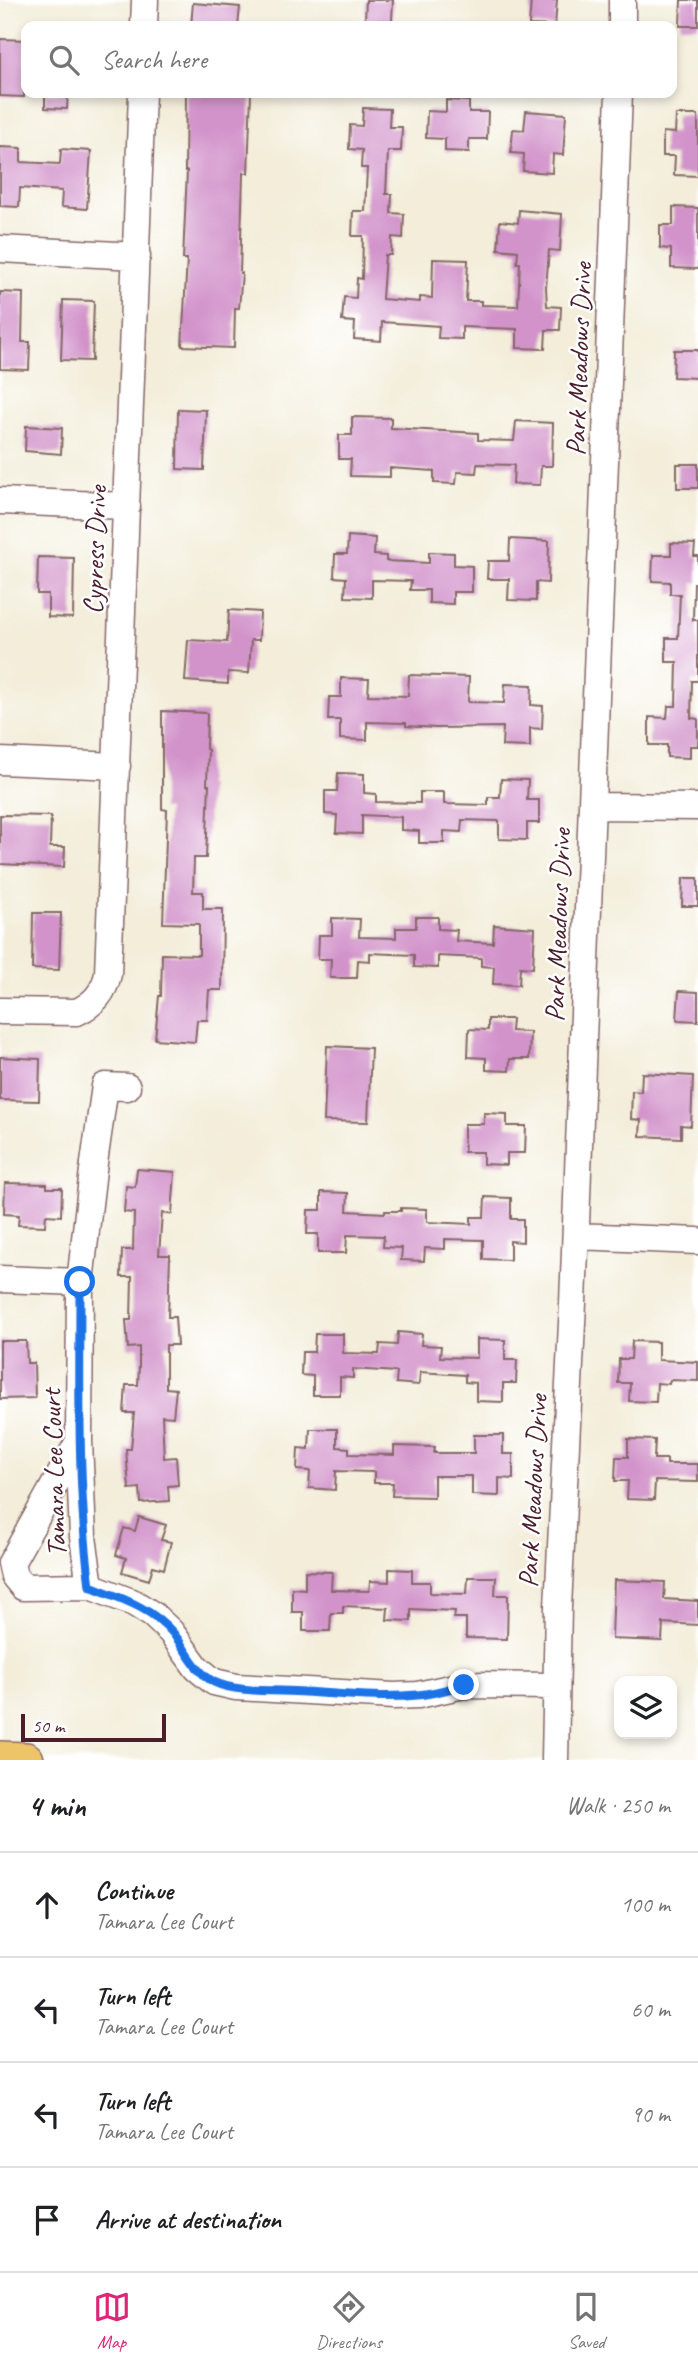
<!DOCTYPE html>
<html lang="en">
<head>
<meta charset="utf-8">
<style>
	body { margin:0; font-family:Caveat,sans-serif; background:#f6f6f6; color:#202124 }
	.controls { position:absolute; right:21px; bottom:21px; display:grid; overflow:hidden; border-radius:14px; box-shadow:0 4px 10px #0003 }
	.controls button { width:63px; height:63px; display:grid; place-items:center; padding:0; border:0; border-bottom:2px solid #e0e0e0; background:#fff; color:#202124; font:35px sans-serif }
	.scale { position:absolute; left:21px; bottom:18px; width:145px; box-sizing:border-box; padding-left:7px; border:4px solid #4a1f2b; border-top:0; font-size:19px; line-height:24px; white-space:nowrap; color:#4a1f2b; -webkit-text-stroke:5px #fff; paint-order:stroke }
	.stop { position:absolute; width:21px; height:21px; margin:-16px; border:5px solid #1a73e8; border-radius:50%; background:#fff }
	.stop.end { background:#1a73e8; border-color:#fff; box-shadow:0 2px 7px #0008 }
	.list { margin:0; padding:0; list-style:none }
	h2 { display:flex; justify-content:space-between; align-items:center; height:91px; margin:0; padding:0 28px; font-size:30px }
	h2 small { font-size:23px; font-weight:400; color:#757577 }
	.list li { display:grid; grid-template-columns:46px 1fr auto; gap:21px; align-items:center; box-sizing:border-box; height:105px; padding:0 28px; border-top:2px solid #e0e0e0 }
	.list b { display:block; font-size:26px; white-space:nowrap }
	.list p { margin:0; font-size:23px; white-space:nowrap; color:#757577 }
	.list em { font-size:23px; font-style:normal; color:#757577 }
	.icon { flex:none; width:38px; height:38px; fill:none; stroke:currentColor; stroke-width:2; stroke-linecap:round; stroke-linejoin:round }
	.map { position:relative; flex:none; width:698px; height:1760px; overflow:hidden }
	.search { position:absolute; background:#fff; box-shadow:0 4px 10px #0003; left:21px; right:21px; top:21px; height:77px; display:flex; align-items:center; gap:18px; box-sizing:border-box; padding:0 24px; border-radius:14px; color:#757577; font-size:26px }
	.sheet { height:511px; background:#fff }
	nav { display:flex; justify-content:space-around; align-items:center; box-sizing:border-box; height:98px; border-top:2px solid #e0e0e0; background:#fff; font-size:19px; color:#757577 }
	nav a { display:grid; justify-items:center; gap:4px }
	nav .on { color:#db2777 }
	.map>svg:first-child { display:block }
	.building { fill:#d293ca }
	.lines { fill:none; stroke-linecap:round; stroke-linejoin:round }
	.minor-casing { stroke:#856768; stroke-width:29 }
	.major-casing { stroke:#856768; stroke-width:38 }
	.minor { stroke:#fff; stroke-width:26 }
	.major { stroke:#eec469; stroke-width:35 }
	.route { stroke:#1a73e8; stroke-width:9 }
	.labels { text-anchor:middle; stroke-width:5; stroke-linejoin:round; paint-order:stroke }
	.street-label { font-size:28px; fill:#4a1f2b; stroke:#fff }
</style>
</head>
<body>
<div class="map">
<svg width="698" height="1760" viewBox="0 0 698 1760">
	<rect width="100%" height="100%" fill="#fff"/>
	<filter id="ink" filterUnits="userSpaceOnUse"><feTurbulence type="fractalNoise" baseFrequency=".0143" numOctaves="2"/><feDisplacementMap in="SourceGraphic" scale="14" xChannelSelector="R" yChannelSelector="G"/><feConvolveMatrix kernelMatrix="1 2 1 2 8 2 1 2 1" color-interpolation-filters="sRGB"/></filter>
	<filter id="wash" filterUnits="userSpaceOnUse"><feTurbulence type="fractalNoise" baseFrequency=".00686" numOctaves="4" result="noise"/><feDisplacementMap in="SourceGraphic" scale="28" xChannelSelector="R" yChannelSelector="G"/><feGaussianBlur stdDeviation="1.57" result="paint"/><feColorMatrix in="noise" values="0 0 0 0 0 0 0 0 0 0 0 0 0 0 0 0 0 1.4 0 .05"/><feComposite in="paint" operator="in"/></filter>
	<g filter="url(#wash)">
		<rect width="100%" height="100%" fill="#f3edd9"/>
		<g id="blocks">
			<path class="building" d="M 366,0 L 393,0 L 392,21 L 365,20 Z
				M 531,0 L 557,0 L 555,26 L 529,25 Z
				M 681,0 L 698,0 L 698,26 L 680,26 Z
				M 193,3 L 240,7 L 238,26 L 191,26 Z
				M 0,39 L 26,40 L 24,97 L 0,96 Z
				M 45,93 L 68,93 L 67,109 L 45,108 Z
				M 186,93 L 251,93 L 248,173 L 243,173 L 240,273 L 242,273 L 239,308 L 235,308 L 234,348 L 182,346 L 187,259 L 183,259 L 187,171 L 185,171 Z
				M 446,100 L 469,101 L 469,112 L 488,112 L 487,139 L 469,139 L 469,152 L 445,151 L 445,139 L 426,138 L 427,111 L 446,112 Z
				M 363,108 L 390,109 L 389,127 L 402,127 L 401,151 L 388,151 L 386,194 L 392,194 L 391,213 L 404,214 L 403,238 L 392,237 L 391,255 L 385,255 L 382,299 L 420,302 L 420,297 L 432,298 L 433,259 L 468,260 L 466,301 L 481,301 L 481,305 L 518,306 L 520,263 L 517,263 L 518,251 L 498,249 L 500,221 L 518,223 L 519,210 L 562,214 L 560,251 L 549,250 L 546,288 L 547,306 L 561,307 L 560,330 L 546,330 L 545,349 L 517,348 L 517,329 L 462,327 L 462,339 L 438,338 L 439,326 L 382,322 L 381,341 L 354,339 L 355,322 L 342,321 L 344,297 L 356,298 L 357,278 L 362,279 L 363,236 L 352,236 L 353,211 L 365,211 L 367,168 L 361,168 L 362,150 L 349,149 L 350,125 L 362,126 Z
				M 526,111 L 566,114 L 563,155 L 553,154 L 552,173 L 523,171 L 524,154 L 511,153 L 513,129 L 524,130 Z
				M 676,115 L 698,115 L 698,176 L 674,175 L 675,156 L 663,156 L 663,132 L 675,133 Z
				M 0,147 L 21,148 L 21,162 L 60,164 L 61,149 L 91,151 L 87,209 L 61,207 L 62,191 L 20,188 L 19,207 L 0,206 Z
				M 673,207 L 698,208 L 698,269 L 671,268 L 671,249 L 660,248 L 660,225 L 673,225 Z
				M 0,292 L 23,293 L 22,342 L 30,342 L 29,370 L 0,369 Z
				M 63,300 L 94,301 L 92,361 L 61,360 Z
				M 674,350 L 698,350 L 698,378 L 673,377 Z
				M 178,409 L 206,410 L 204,470 L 177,469 Z
				M 352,417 L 391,418 L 391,428 L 478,433 L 478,440 L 514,441 L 516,421 L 553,423 L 552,466 L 541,466 L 540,485 L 513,484 L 514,465 L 477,464 L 476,473 L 457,472 L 456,484 L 434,483 L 434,471 L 390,468 L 390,477 L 350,476 L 351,459 L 339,459 L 339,435 L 352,435 Z
				M 26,426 L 62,428 L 61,454 L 25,451 Z
				M 677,464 L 698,464 L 698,488 L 677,488 Z
				M 348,536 L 375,538 L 374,555 L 386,556 L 386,561 L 429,563 L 429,552 L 454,553 L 454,565 L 472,566 L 472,592 L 453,592 L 453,604 L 429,603 L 429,590 L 410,590 L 411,581 L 372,580 L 372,598 L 345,597 L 346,578 L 334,577 L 335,554 L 347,554 Z
				M 510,539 L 549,541 L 548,583 L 536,582 L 536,601 L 508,600 L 509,579 L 487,579 L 488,561 L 509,561 Z
				M 671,543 L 695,544 L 694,556 L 698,556 L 698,583 L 694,583 L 693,620 L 698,620 L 698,681 L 692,681 L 691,718 L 698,719 L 698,746 L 690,746 L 690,758 L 667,757 L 667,745 L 649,745 L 649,717 L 667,718 L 668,706 L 676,706 L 677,662 L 666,662 L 666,638 L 678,638 L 680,594 L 670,594 L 670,582 L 652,581 L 653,555 L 671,555 Z
				M 38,557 L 74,558 L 73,618 L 48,617 L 48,594 L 37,594 Z
				M 229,610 L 260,612 L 259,640 L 251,640 L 249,673 L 228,672 L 228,684 L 185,681 L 188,640 L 227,642 Z
				M 409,675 L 469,677 L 468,702 L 504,703 L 505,684 L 532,685 L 531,705 L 543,706 L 542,729 L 530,728 L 530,747 L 502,746 L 503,727 L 436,728 L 406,726 L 406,723 L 367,722 L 367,740 L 340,739 L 340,720 L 328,720 L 329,697 L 341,697 L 341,678 L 369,679 L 368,695 L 408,696 Z
				M 162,711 L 207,713 L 206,749 L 208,750 L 207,785 L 209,785 L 206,858 L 194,858 L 193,892 L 203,892 L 203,909 L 223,909 L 222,990 L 209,990 L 207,1020 L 197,1020 L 195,1042 L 155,1039 L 159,996 L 161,996 L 162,954 L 199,955 L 199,924 L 163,923 L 167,810 L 162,809 Z
				M 338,773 L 364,774 L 364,793 L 376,794 L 376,802 L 420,803 L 420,792 L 444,792 L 444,804 L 488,805 L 488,797 L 500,797 L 501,779 L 528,780 L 527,800 L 539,800 L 539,823 L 527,823 L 527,840 L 499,839 L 499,821 L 462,820 L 461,832 L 444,831 L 444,843 L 419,843 L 419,831 L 401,830 L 401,817 L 362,815 L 362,834 L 336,833 L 337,815 L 325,814 L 325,791 L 337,791 Z
				M 0,815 L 51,816 L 50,847 L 65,847 L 64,867 L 0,864 Z
				M 683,878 L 698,878 L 698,906 L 682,906 Z
				M 33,913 L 61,913 L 59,970 L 32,969 Z
				M 416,917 L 438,917 L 438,929 L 457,930 L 456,941 L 493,943 L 494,925 L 535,928 L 533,968 L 520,967 L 519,985 L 493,984 L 494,967 L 481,966 L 481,958 L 438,956 L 438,968 L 414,967 L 414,955 L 370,953 L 370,961 L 358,960 L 357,978 L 330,978 L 331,959 L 318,959 L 319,935 L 332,935 L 332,918 L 360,919 L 359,937 L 396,938 L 396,928 L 416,928 Z
				M 679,991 L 698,992 L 698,1021 L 677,1020 Z
				M 488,1019 L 512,1019 L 511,1031 L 530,1032 L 529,1059 L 510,1059 L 509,1071 L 486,1070 L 486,1058 L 468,1057 L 469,1029 L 488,1030 Z
				M 327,1046 L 371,1048 L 368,1122 L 324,1121 Z
				M 0,1057 L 40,1059 L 39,1101 L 0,1100 Z
				M 642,1073 L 693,1076 L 691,1126 L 681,1125 L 681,1138 L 640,1136 L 641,1120 L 631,1119 L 632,1091 L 641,1092 Z
				M 484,1113 L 507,1114 L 507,1126 L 526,1126 L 525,1153 L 507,1153 L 507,1165 L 483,1164 L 483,1152 L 464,1152 L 464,1124 L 484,1124 Z
				M 137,1169 L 175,1172 L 172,1214 L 162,1213 L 159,1255 L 170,1255 L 168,1317 L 175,1317 L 177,1345 L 166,1345 L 166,1388 L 176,1389 L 173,1417 L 162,1416 L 164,1458 L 176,1457 L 178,1485 L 168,1486 L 169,1501 L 141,1503 L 140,1488 L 129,1489 L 126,1449 L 131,1449 L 134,1413 L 124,1413 L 126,1385 L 138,1385 L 139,1366 L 139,1347 L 128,1348 L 126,1320 L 131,1320 L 132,1277 L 121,1277 L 122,1250 L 133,1250 L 134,1213 L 124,1212 L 126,1186 L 135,1187 Z
				M 5,1183 L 47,1184 L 47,1188 L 62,1188 L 61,1216 L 46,1215 L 45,1226 L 18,1225 L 19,1215 L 4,1214 Z
				M 321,1192 L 348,1193 L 347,1211 L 385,1213 L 385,1211 L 401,1211 L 401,1208 L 427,1209 L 427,1222 L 471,1224 L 471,1217 L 484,1217 L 485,1197 L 511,1198 L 511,1219 L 523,1219 L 523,1242 L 510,1241 L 510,1260 L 483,1259 L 483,1240 L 445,1239 L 445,1249 L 425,1248 L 424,1261 L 401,1260 L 402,1248 L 383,1247 L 384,1236 L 347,1235 L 346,1253 L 318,1253 L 318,1234 L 307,1234 L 308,1210 L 321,1210 Z
				M 398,1332 L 422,1334 L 421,1345 L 441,1346 L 440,1357 L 477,1358 L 477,1339 L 505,1340 L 505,1360 L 517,1360 L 516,1383 L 503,1383 L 503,1402 L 476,1401 L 476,1383 L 465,1382 L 465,1375 L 420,1372 L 419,1385 L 396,1383 L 397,1372 L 353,1369 L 353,1378 L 340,1377 L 340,1395 L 313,1395 L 313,1376 L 301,1375 L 302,1352 L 314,1352 L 315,1334 L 343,1334 L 343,1353 L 379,1354 L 380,1344 L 397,1345 Z
				M 0,1341 L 26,1341 L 27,1363 L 34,1363 L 35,1398 L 0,1399 Z
				M 632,1341 L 658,1342 L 658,1360 L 698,1362 L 698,1381 L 670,1380 L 669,1384 L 657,1383 L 656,1402 L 629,1401 L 630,1383 L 618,1383 L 619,1359 L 631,1359 Z
				M 310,1429 L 337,1429 L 337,1447 L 349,1448 L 349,1454 L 394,1455 L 394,1446 L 435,1447 L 434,1453 L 474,1453 L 474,1435 L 503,1435 L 503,1454 L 513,1454 L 513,1479 L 499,1478 L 499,1496 L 472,1495 L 472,1476 L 434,1476 L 434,1497 L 392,1496 L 393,1483 L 374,1483 L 374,1472 L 336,1471 L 335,1490 L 309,1488 L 310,1471 L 297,1470 L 298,1448 L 309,1449 Z
				M 628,1439 L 655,1440 L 654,1459 L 667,1459 L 667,1464 L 698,1464 L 698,1482 L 655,1481 L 654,1500 L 627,1499 L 628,1481 L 615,1481 L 616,1457 L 628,1457 Z
				M 139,1517 L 166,1525 L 161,1540 L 171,1542 L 164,1569 L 153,1566 L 149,1580 L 122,1572 L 126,1558 L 116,1555 L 124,1528 L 135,1531 Z
				M 389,1569 L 412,1570 L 412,1582 L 430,1582 L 430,1593 L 467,1594 L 468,1577 L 496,1577 L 495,1595 L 508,1595 L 507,1639 L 466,1638 L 466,1618 L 454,1618 L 455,1611 L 411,1609 L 411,1621 L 387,1620 L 388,1608 L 343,1606 L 343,1613 L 331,1613 L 330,1631 L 303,1631 L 303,1612 L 292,1612 L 292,1588 L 305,1589 L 305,1571 L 332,1572 L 331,1590 L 369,1591 L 370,1581 L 389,1582 Z
				M 614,1580 L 665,1582 L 664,1599 L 698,1601 L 698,1625 L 663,1623 L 662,1641 L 612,1639 Z"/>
		</g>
	</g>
	<g filter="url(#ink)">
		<use href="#blocks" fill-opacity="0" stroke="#856768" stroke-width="2"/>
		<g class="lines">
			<defs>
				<path id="minor" d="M 144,26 L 145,0
					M 622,26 L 622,0
					M 0,249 L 137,256
					M 0,501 L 127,506
					M 0,761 L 117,766
					M 593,806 L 698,807
					M 0,1011 L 77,1012 C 94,1004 104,993 108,974 L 142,93
					M 576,1236 L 698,1241
					M 0,1279 L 80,1282
					M 79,1441 L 11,1563 L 14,1576 L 23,1587 L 90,1586 L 134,1603 L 153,1615 L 171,1632 L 197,1668 L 214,1682 L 236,1687 L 394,1696 L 418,1695 L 464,1685 L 556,1686
					M 90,1586 L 83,1537 L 79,1441 L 80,1282 L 93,1170 L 105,1086 L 127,1087
					M 555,1760 L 558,1607 L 573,1303 L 619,93"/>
				<path id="major" d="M 0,1759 L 26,1760"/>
			</defs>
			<use href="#minor" class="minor-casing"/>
			<use href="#major" class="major-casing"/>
			<use href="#minor" class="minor"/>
			<use href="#major" class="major"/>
		</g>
	</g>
	<g class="lines" filter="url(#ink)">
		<path class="route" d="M 80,1282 C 80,1383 77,1485 90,1586 C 120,1598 151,1607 173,1633 C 186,1649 195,1672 214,1682 C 236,1693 279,1690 304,1692 C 341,1694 380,1699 417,1695 C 433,1694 448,1689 464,1685"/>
	</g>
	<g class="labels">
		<g class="street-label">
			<text transform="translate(578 359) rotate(-88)" y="10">Park Meadows Drive</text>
			<text transform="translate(94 550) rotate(-88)" y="10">Cypress Drive</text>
			<text transform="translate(557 925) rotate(-88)" y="10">Park Meadows Drive</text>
			<text transform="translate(53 1473) rotate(-92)" y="10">Tamara Lee Court</text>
			<text transform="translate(532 1491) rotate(-87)" y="10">Park Meadows Drive</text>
		</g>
	</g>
</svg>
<div class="controls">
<button><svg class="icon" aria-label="layers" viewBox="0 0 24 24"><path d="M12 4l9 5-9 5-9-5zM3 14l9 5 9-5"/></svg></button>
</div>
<div class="scale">50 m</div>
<div class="stop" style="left:80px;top:1282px"></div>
<div class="stop end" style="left:464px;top:1685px"></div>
<div class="search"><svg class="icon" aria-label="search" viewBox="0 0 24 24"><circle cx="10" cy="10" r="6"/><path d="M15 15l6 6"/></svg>Search here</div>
</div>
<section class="sheet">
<h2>4 min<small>Walk · 250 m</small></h2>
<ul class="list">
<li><svg class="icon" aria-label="ahead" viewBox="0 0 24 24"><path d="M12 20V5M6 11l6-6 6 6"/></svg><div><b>Continue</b><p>Tamara Lee Court</p></div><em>100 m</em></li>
<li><svg class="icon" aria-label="left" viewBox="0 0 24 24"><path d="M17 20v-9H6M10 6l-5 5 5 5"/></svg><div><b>Turn left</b><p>Tamara Lee Court</p></div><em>60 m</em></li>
<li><svg class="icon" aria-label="left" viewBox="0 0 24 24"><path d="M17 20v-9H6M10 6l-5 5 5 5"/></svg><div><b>Turn left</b><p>Tamara Lee Court</p></div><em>90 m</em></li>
<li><svg class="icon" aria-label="arrive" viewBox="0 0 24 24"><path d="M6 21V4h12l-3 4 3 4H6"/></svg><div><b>Arrive at destination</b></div></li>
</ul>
</section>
<nav>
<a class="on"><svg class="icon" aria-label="map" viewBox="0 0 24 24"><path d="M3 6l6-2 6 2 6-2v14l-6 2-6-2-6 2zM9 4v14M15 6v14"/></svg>Map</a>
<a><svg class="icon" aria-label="directions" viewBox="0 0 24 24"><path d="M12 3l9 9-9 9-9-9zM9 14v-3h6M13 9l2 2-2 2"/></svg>Directions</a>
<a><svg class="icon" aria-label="saved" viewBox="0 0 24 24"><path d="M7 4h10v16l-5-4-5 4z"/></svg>Saved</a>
</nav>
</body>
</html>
